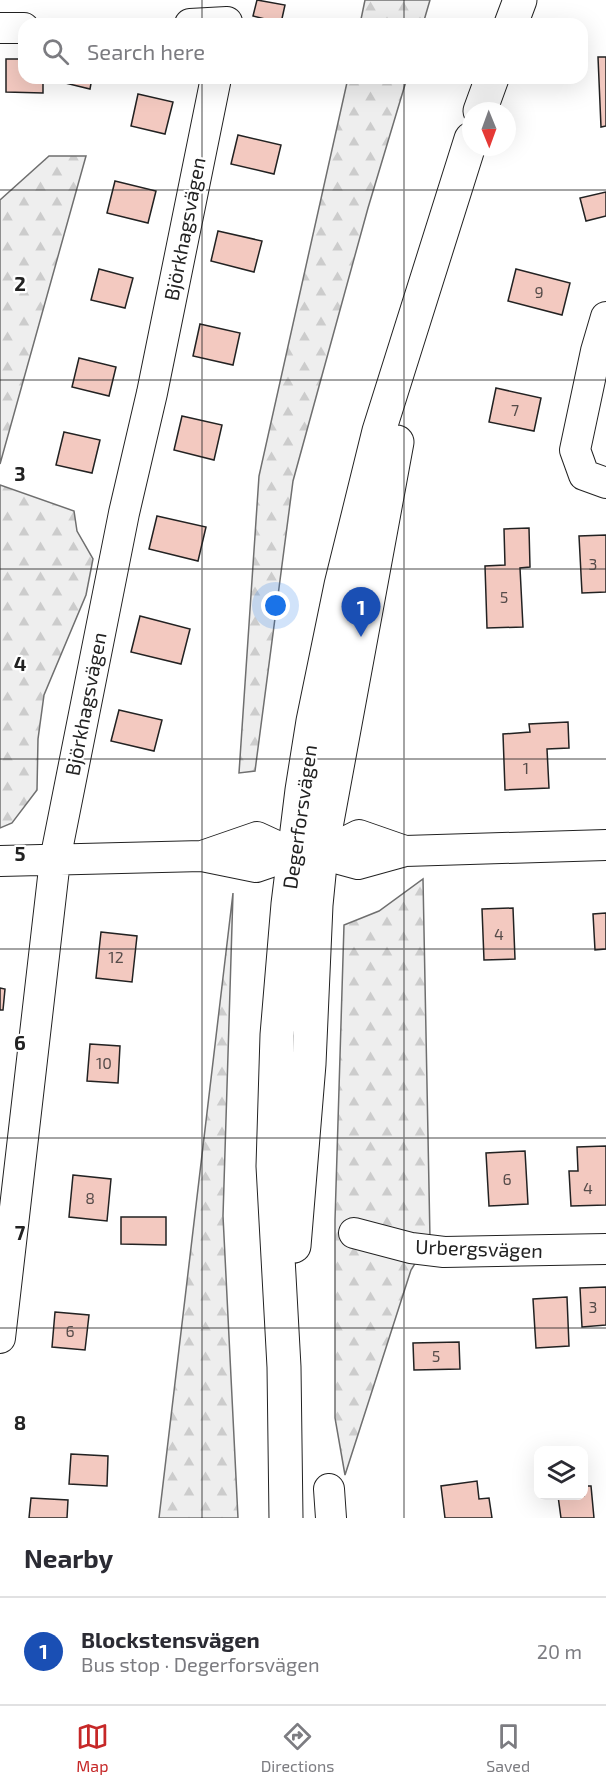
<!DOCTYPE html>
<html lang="en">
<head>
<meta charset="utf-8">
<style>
	body { margin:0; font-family:"Exo 2",sans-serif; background:#f7f7f7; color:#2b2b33 }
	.controls { position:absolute; right:18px; bottom:18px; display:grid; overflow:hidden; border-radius:12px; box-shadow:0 6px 24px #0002 }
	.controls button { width:54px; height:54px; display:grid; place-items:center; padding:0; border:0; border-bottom:2px solid #e1e1e2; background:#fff; color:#2b2b33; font:30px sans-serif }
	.compass { position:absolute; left:462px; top:102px; width:54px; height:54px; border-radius:50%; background:#fff; box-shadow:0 6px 24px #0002; rotate:179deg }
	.you { position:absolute; left:276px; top:606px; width:21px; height:21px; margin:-15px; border:4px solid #fff; border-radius:50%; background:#1a73e8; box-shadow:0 0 0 9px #1a73e833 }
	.badge { display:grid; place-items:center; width:39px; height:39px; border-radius:50%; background:#c62828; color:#fff; font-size:20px; font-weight:700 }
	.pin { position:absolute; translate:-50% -50px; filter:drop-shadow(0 2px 3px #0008) }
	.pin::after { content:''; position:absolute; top:32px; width:21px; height:18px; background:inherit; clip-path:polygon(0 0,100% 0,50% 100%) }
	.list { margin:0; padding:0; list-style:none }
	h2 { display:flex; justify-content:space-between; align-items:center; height:78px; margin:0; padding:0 24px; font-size:26px }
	h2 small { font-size:20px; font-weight:400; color:#7c7c81 }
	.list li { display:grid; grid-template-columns:39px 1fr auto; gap:18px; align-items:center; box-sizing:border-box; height:108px; padding:0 24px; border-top:2px solid #e1e1e2 }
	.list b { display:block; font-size:22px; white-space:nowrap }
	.list p { margin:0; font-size:20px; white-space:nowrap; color:#7c7c81 }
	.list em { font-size:20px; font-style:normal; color:#7c7c81 }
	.icon { flex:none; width:33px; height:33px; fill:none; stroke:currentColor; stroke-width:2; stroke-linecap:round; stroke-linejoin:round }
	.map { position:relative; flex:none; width:606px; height:1518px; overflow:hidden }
	.search { position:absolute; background:#fff; box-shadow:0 6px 24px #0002; left:18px; right:18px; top:18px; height:66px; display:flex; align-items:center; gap:15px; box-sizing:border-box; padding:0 21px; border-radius:18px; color:#7c7c81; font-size:22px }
	.sheet { height:186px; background:#fff }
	nav { display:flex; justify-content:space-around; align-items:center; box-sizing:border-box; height:84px; border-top:2px solid #e1e1e2; background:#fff; font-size:16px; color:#7c7c81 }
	nav a { display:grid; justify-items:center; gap:3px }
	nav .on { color:#c62828 }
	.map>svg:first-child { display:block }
	.forest { fill:url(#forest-firs); stroke:#6f6f6f; stroke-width:1.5 }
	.building { fill:#f3c9c0; stroke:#222; stroke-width:1.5 }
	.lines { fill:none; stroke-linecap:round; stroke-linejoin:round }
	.minor-casing { stroke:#222; stroke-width:32 }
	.major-casing { stroke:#222; stroke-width:35 }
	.minor { stroke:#fff; stroke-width:30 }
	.major { stroke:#fff; stroke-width:33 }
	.grid { fill:none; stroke:#222; stroke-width:1.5; stroke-opacity:0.55 }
	.labels { text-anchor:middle; stroke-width:4.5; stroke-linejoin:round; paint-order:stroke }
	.number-label { font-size:16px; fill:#564c4a }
	.street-label { font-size:20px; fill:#222; stroke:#fff }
	.grid-label { font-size:20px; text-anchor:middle; font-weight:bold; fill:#222; stroke:#fff; stroke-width:4.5; stroke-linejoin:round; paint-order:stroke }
</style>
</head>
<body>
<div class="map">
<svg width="606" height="1518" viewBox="0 0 606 1518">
	<defs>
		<pattern id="forest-firs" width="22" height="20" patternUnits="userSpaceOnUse" patternTransform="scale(1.5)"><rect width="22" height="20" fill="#eee"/><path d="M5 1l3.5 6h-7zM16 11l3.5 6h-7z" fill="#ccc"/></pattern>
	</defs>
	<rect width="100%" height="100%" fill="#fff"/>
	<path class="forest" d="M 365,0 L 430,0 L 423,24 L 360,24 Z
		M 348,78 L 407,78 L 368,208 L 293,481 L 255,771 L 239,773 L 259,476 Z
		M 49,156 L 86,156 L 0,464 L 0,200 Z
		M 0,485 L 74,511 L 77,531 L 93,559 L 86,595 L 44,695 L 38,739 L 37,790 L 12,823 L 0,828 Z
		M 423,879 L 430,1239 L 411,1270 L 345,1475 L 335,1418 L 335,1220 L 344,925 L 379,911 Z
		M 233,893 L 223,1216 L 238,1518 L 159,1518 Z"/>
	<path class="building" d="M 257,0 L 285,5 L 281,23 L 253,16 Z
		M 598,57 L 606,57 L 606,126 L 601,127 Z
		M 6,59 L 24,59 L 24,78 L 43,78 L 43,93 L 6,92 Z
		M 66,78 L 92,78 L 90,89 L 65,83 Z
		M 138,94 L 173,102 L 165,134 L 131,126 Z
		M 238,135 L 281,145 L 274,174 L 231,164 Z
		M 115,181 L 156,191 L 148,223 L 107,213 Z
		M 606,192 L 606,216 L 586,221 L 580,198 Z
		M 218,231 L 262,241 L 254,272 L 211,261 Z
		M 99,269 L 133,278 L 125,308 L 91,300 Z
		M 516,269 L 570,283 L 562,315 L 508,301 Z
		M 200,324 L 240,333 L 233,365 L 193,356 Z
		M 79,358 L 116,367 L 109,396 L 72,387 Z
		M 496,388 L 541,398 L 534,431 L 489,422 Z
		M 182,416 L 222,425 L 214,460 L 174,450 Z
		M 64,432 L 100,440 L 92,473 L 56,465 Z
		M 157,516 L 206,527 L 198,561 L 149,549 Z
		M 529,528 L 530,567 L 520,568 L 523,627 L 487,628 L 485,566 L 505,565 L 504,529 Z
		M 606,535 L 606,592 L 582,593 L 579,536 Z
		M 140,616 L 190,629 L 181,664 L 131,652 Z
		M 119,710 L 162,720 L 154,751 L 111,741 Z
		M 568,722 L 569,748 L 547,749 L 549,788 L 505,790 L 503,734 L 530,732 L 529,724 Z
		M 513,908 L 515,959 L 484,960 L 482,909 Z
		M 606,913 L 606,949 L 595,950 L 593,914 Z
		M 101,932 L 137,936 L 132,982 L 96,978 Z
		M 0,988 L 5,989 L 3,1010 L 0,1010 Z
		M 90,1044 L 120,1046 L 118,1083 L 87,1081 Z
		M 606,1146 L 606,1205 L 571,1206 L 569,1171 L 578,1171 L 577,1147 Z
		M 525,1151 L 528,1204 L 489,1206 L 486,1153 Z
		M 73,1175 L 111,1179 L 107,1221 L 69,1217 Z
		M 121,1217 L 166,1217 L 166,1245 L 121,1244 Z
		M 606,1287 L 606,1325 L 582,1327 L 580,1288 Z
		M 567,1297 L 569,1346 L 536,1348 L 533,1299 Z
		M 55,1312 L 89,1315 L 85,1350 L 52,1347 Z
		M 459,1342 L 460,1369 L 414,1370 L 413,1343 Z
		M 71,1454 L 108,1456 L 107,1486 L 69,1484 Z
		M 477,1481 L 479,1499 L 489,1498 L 492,1518 L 445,1518 L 441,1486 Z
		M 584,1486 L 591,1486 L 594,1518 L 561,1518 L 558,1496 L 584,1496 Z
		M 31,1498 L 68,1500 L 67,1518 L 29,1518 Z"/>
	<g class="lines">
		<defs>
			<path id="minor" d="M 190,24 L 227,22
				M 0,28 L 24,28
				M 606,317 L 596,351 L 575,450 L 584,475 L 606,483
				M 321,854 L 358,864 L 405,851 L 606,845
				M 321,854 L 359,835 L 405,851
				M 202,856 L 257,837 L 294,854
				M 0,861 L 202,856 L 256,867 L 294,854
				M 354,1233 L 411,1248 L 444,1252 L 606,1249
				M 0,1338 L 55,860 L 124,513 L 152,393 L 216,78
				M 329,1489 L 331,1518"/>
			<path id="major" d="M 511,24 L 520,0
				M 480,111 L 492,78
				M 294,1246 L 309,1064 L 316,905 L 321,854 L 397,442
				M 286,1518 L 284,1367 L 273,1166 L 277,1035 L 288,904 L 302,790 L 313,721 L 341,585 L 379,431 L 471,139"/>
		</defs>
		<use href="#minor" class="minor-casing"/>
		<use href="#major" class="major-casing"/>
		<use href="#minor" class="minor"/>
		<use href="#major" class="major"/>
	</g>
	<path class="grid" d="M 202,0 L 202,24M 404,0 L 404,24M 202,78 L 202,1518M 404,78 L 404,1518M 0,190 L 606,190M 0,380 L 606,380M 0,569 L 606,569M 0,759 L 606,759M 0,949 L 606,949M 0,1138 L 606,1138M 0,1328 L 606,1328"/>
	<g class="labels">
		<g class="number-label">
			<text x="539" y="298">9</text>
			<text x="515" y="416">7</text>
			<text x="593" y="570">3</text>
			<text x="504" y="603">5</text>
			<text x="526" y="774">1</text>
			<text x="499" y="940">4</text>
			<text x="116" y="963">12</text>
			<text x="104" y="1069">10</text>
			<text x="507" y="1185">6</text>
			<text x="588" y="1194">4</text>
			<text x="90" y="1204">8</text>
			<text x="593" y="1313">3</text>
			<text x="70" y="1337">6</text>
			<text x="436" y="1362">5</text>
		</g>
		<g class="street-label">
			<text transform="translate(185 229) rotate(-79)" y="7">Björkhagsvägen</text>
			<text transform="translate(86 704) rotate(-79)" y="7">Björkhagsvägen</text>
			<text transform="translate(300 817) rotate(-82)" y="7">Degerforsvägen</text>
			<text transform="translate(479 1249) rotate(2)" y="7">Urbergsvägen</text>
		</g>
	</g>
	<g class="grid-label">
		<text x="20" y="291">2</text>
		<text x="20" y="481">3</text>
		<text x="20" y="671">4</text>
		<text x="20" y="861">5</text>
		<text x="20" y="1050">6</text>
		<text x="20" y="1240">7</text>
		<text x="20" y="1430">8</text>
	</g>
</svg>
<div class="controls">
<button><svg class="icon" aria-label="layers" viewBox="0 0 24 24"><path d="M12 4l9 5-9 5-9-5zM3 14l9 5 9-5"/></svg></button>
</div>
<svg class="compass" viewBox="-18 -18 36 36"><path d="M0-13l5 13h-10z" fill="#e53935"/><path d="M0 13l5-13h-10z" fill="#7c7c81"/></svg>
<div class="you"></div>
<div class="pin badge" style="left:361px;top:637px;background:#1a4fb4">1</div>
<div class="search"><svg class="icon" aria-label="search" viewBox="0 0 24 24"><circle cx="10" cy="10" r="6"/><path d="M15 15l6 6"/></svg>Search here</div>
</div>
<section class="sheet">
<h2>Nearby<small></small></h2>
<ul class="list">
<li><span class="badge" style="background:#1a4fb4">1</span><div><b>Blockstensvägen</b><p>Bus stop · Degerforsvägen</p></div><em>20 m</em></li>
</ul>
</section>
<nav>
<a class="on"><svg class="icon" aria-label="map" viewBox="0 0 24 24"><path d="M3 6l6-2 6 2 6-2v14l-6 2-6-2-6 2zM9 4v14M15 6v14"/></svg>Map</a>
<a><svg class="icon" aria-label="directions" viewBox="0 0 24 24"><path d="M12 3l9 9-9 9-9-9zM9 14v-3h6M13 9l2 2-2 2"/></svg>Directions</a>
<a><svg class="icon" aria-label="saved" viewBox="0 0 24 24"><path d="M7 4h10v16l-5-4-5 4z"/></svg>Saved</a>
</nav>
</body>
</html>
